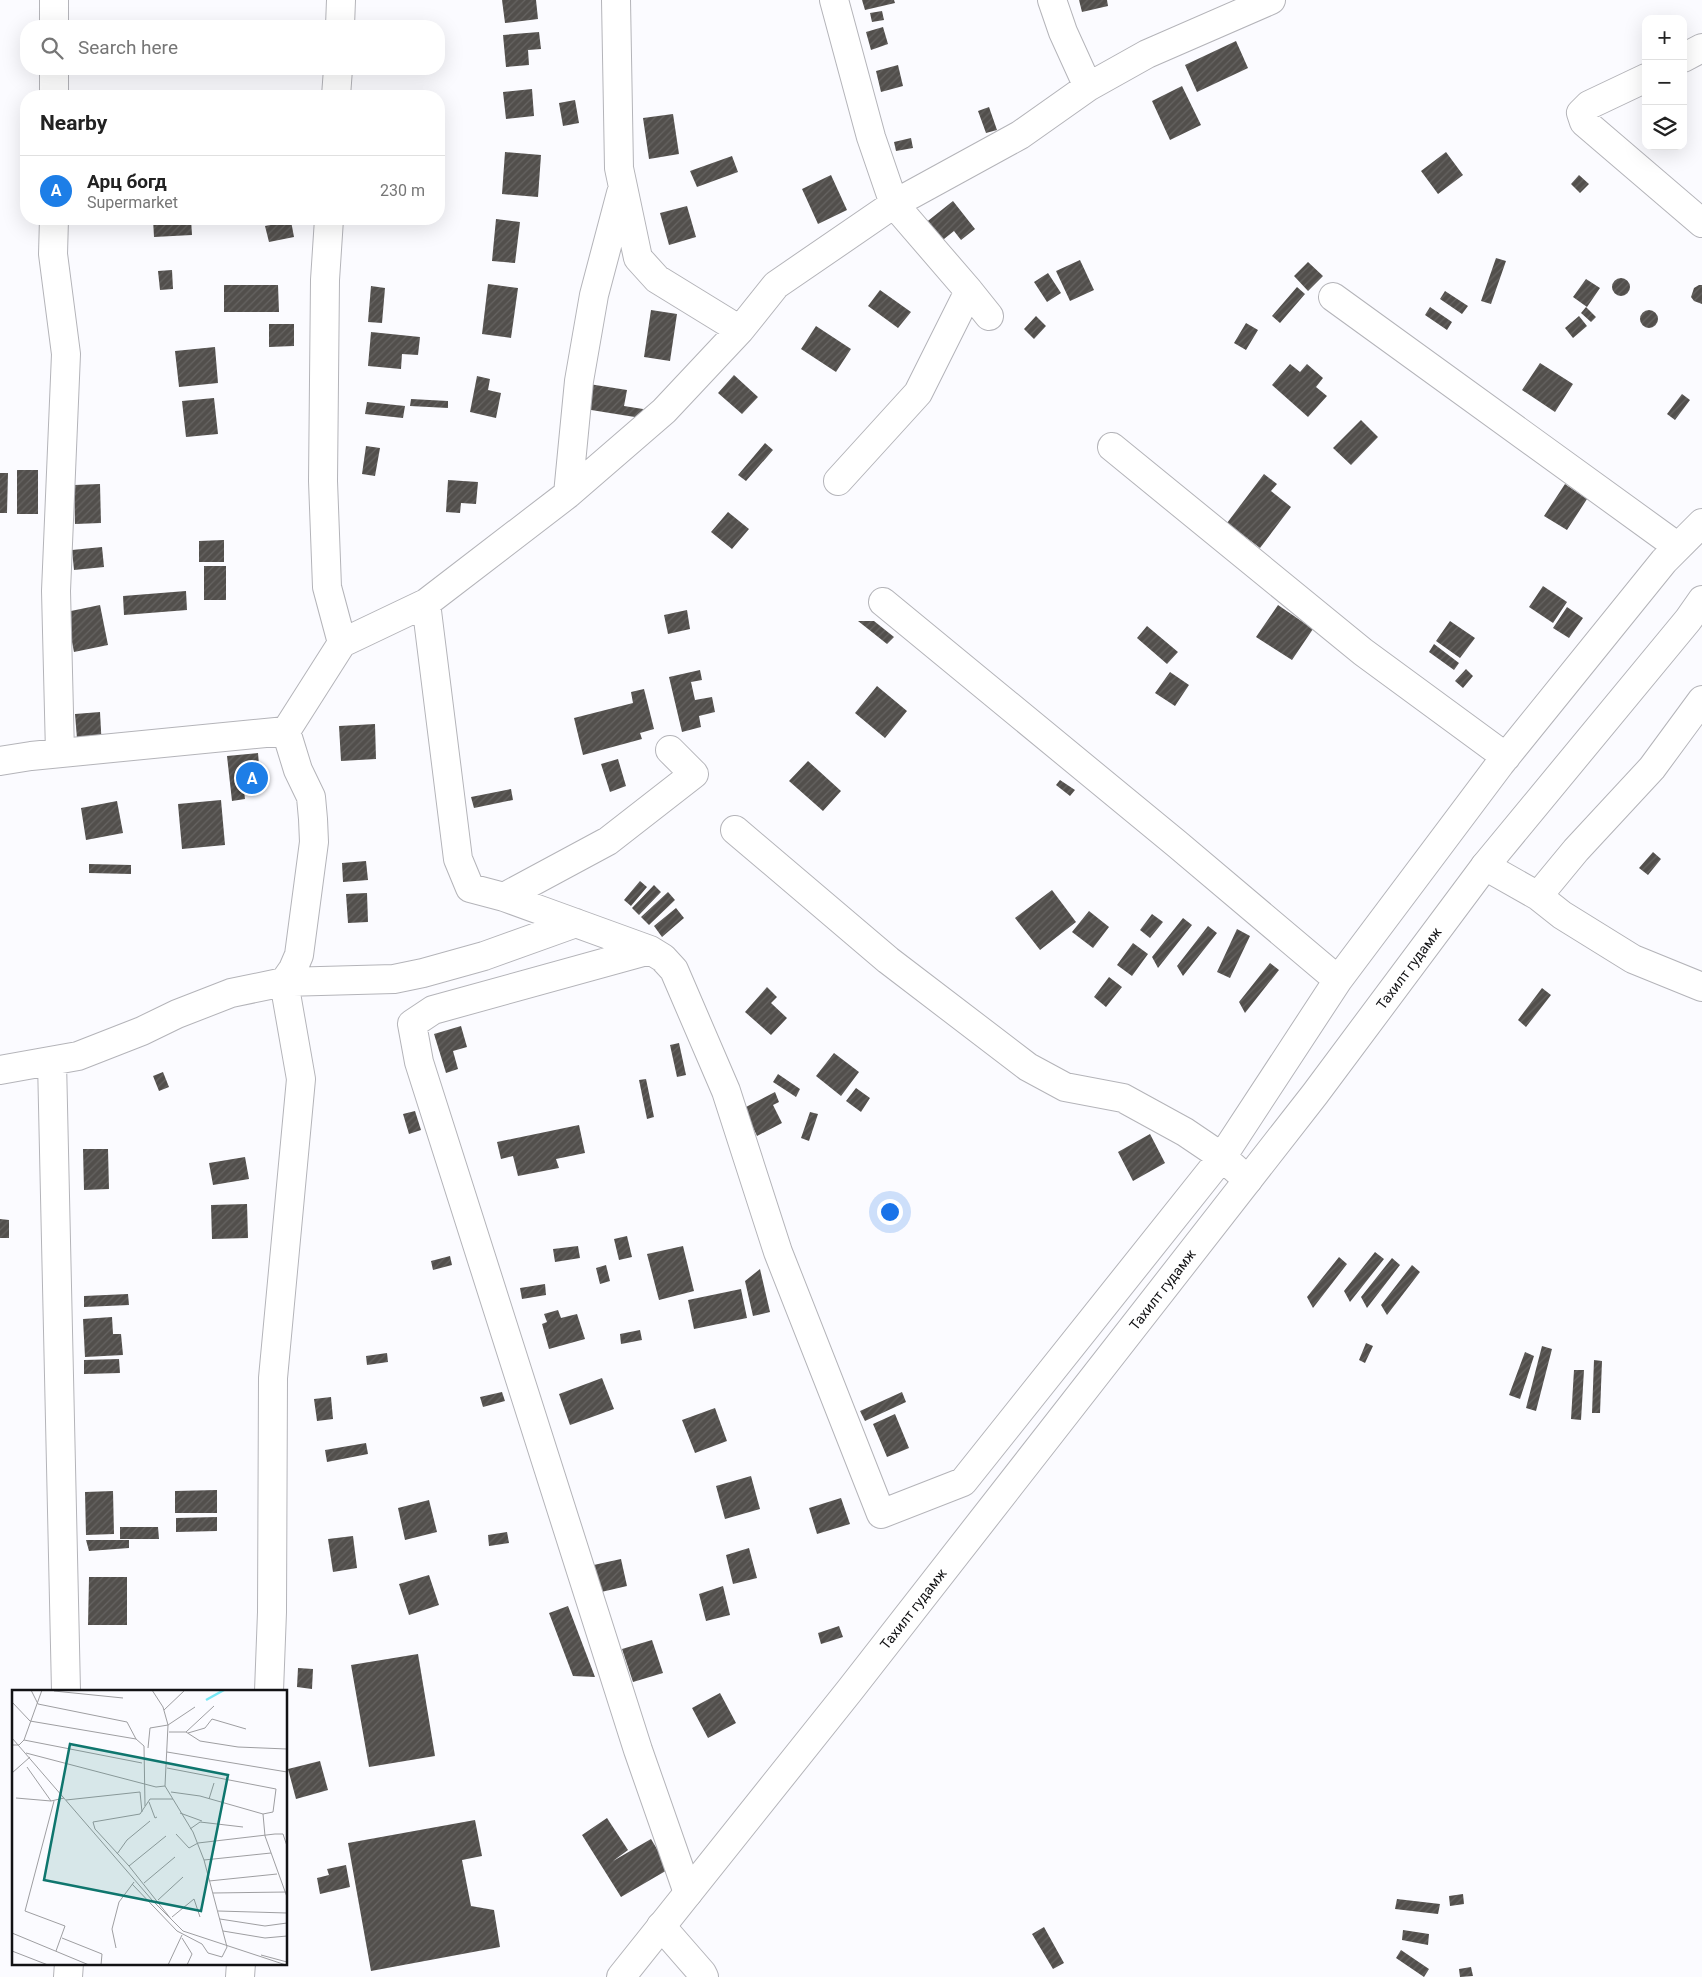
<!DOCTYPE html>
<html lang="en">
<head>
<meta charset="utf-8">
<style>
	body { margin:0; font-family:Roboto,sans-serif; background:#f2f2f2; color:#222 }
	.controls { position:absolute; right:15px; top:15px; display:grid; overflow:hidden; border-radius:10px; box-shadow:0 5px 20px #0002 }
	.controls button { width:45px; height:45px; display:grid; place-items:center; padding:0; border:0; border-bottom:1px solid #e0e0e0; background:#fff; color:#222; font:25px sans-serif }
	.you { position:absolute; left:889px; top:1211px; width:18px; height:18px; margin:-12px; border:4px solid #fff; border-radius:50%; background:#1a73e8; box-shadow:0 0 0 8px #1a73e833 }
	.badge { display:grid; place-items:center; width:32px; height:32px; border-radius:50%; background:#1d7ee7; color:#fff; font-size:16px; font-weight:700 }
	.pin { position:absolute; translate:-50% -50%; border:2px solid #fff; box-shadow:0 1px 5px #0006 }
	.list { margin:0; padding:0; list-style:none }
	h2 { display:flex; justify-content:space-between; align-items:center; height:65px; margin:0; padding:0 20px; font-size:21px }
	h2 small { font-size:16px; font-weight:400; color:#767676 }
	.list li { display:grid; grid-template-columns:32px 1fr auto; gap:15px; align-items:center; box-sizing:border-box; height:70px; padding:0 20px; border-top:1px solid #e0e0e0 }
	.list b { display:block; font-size:19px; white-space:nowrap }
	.list p { margin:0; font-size:16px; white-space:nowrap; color:#767676 }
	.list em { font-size:16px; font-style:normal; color:#767676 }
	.icon { flex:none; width:28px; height:28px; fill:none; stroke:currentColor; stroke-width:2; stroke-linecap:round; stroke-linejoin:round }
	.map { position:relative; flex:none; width:1702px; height:1977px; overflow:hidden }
	.search { position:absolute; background:#fff; box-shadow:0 5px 20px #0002; left:20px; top:20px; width:425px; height:55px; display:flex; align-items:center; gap:12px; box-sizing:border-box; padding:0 18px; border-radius:20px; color:#767676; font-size:19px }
	.panel { position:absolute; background:#fff; box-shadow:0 5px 20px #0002; left:20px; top:90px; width:425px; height:135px; border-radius:20px }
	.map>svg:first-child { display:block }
	.building { fill:url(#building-hatch) }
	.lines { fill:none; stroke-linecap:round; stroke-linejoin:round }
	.minor-casing { stroke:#b4b4b9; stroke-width:30 }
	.major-casing { stroke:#b4b4b9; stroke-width:30 }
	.minor { stroke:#fff; stroke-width:28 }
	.major { stroke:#fff; stroke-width:28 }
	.labels { text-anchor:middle; stroke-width:5; stroke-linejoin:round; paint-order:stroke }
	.street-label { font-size:14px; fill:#121214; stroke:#fff }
	.inset-river { fill:none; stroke:#76e8f6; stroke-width:2.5 }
	.inset-road { fill:none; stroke:#9e9ea1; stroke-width:1 }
	.view { fill:#0f766e; fill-opacity:0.15; stroke:#0f766e; stroke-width:2.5 }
	.inset-edge { fill:none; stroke:#121214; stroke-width:2.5 }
</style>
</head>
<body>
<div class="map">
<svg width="1702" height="1977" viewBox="0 0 1702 1977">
	<defs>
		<pattern id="building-hatch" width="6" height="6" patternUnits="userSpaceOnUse" patternTransform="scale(1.25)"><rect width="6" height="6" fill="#524f4c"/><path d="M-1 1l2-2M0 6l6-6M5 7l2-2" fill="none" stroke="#666462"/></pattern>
	</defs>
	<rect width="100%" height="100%" fill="#fbfbff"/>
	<path class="building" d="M 502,0 L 536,0 L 538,19 L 505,23 Z
		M 862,0 L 894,0 L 895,3 L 865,10 Z
		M 1079,0 L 1107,0 L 1108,6 L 1082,12 Z
		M 882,11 L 884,20 L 872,22 L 870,13 Z
		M 883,27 L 888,44 L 871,50 L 866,32 Z
		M 539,32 L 541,49 L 528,50 L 529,65 L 506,67 L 503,35 Z
		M 1236,41 L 1248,68 L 1197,92 L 1185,65 Z
		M 898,65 L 903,86 L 881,92 L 876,71 Z
		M 1182,86 L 1201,125 L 1170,140 L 1152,101 Z
		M 532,89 L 534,116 L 506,119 L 503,92 Z
		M 575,100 L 579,123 L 563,126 L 559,103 Z
		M 989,107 L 997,130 L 986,133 L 978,111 Z
		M 673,114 L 679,154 L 649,159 L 643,118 Z
		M 911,138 L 913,148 L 896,151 L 894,142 Z
		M 505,152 L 541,155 L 538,197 L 502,194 Z
		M 1446,152 L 1463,175 L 1438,194 L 1421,171 Z
		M 732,156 L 738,172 L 697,187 L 690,171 Z
		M 831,175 L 847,210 L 818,224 L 802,189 Z
		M 1579,175 L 1589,184 L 1580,193 L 1571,184 Z
		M 953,201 L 975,229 L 961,240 L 954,231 L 939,243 L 924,224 Z
		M 687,206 L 696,237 L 669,245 L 660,213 Z
		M 153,219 L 191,219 L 192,235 L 154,237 Z
		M 496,219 L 520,222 L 515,263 L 492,261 Z
		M 291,221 L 294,237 L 269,242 L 265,226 Z
		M 1496,258 L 1506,261 L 1491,304 L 1481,301 Z
		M 1080,260 L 1094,290 L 1070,301 L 1056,271 Z
		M 1308,262 L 1323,276 L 1308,291 L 1294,276 Z
		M 172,270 L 173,289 L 160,290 L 158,271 Z
		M 1048,273 L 1061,293 L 1047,302 L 1034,282 Z
		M1612 287a9 9 0 1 1 18 0a9 9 0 1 1-18 0Z
		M 1586,279 L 1600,288 L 1587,307 L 1573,297 Z
		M 488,284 L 518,288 L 511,338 L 482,334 Z
		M 224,285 L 278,285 L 279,312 L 224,312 Z
		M 1699,285 L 1702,285 L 1702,304 L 1694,301 L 1691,297 L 1694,288 Z
		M 371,286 L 385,288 L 382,323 L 368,322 Z
		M 1297,287 L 1305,294 L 1280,323 L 1272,316 Z
		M 880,290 L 911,312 L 898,328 L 868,306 Z
		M 1445,291 L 1468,306 L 1462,314 L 1440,299 Z
		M 1430,307 L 1452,322 L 1447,330 L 1425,315 Z
		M 1586,307 L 1596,317 L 1591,322 L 1581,313 Z
		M1640 319a9 9 0 1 1 18 0a9 9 0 1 1-18 0Z
		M 651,310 L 677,314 L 670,361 L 644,357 Z
		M 1036,316 L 1046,326 L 1034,339 L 1024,329 Z
		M 1579,316 L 1587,326 L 1573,338 L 1565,328 Z
		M 1246,323 L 1258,330 L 1246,350 L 1234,343 Z
		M 269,324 L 294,324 L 294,346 L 269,347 Z
		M 816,326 L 851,349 L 836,372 L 801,349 Z
		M 371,332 L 420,337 L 418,355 L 402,354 L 401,369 L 368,366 Z
		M 215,347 L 218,383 L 179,387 L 175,351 Z
		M 1540,363 L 1573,384 L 1555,412 L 1522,390 Z
		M 1290,364 L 1300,372 L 1307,364 L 1323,378 L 1316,387 L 1327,396 L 1308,417 L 1272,385 Z
		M 734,375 L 758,397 L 742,414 L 718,393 Z
		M 477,376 L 490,379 L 488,390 L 501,393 L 496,418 L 470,412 Z
		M 589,384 L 627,390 L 624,406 L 643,409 L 641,418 L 585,409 Z
		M 1682,394 L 1690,400 L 1675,420 L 1667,414 Z
		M 214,398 L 218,434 L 186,437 L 182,401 Z
		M 411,399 L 448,401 L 448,408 L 410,406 Z
		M 367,402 L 405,406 L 403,418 L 365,414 Z
		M 1361,420 L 1378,437 L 1351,465 L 1333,448 Z
		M 765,443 L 773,450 L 746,481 L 738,475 Z
		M 366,446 L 380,448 L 375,476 L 362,474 Z
		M 17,470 L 38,470 L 38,514 L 17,514 Z
		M 0,473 L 8,473 L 7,513 L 0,513 Z
		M 1264,474 L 1277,484 L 1271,491 L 1291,507 L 1260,548 L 1227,523 Z
		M 448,480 L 478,482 L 476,504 L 461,503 L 460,513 L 446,512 Z
		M 100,484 L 101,523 L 75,524 L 74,485 Z
		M 1565,484 L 1587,499 L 1567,530 L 1544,516 Z
		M 728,512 L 749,529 L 732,549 L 711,532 Z
		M 224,540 L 224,562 L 199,562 L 199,541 Z
		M 102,547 L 104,567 L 74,570 L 72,550 Z
		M 204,566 L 226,566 L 226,600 L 204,600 Z
		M 1543,586 L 1567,602 L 1553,623 L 1529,607 Z
		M 186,591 L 187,610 L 124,615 L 123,596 Z
		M 100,605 L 108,645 L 74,652 L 66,612 Z
		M 1278,605 L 1313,629 L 1292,660 L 1256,637 Z
		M 1567,607 L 1583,618 L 1569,638 L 1553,628 Z
		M 687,610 L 690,629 L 668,634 L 664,615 Z
		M 858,621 L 874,621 L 894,637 L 887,644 Z
		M 1450,621 L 1475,638 L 1460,658 L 1436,641 Z
		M 1147,626 L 1178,652 L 1167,664 L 1137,638 Z
		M 1434,644 L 1459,663 L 1454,670 L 1429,652 Z
		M 1466,669 L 1473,676 L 1463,688 L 1455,681 Z
		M 700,670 L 702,680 L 691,682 L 695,700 L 712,697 L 715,712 L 699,716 L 701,727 L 682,732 L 669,677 Z
		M 1170,672 L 1189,685 L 1175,706 L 1155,693 Z
		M 877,686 L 907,711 L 885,738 L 855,713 Z
		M 644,689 L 654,729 L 640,733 L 642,739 L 583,755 L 574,718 L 633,703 L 631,692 Z
		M 100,712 L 102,749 L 78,751 L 75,714 Z
		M 375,724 L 376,759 L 341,761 L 339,726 Z
		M 258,753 L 261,788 L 244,790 L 245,799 L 232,801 L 227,756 Z
		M 618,759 L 626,786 L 610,792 L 601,764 Z
		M 808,761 L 841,791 L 823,811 L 789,781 Z
		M 1060,780 L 1075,790 L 1070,796 L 1056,785 Z
		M 511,789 L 513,800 L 474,808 L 471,797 Z
		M 221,800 L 225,845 L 182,849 L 178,804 Z
		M 117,801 L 123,833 L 86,840 L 81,808 Z
		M 1653,852 L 1661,859 L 1648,875 L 1639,868 Z
		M 366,861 L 368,880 L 343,882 L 342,863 Z
		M 89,864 L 131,865 L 131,874 L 89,873 Z
		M 640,881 L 647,887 L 631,906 L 624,900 Z
		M 654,885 L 661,892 L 639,915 L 632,908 Z
		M 1052,890 L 1076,922 L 1040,950 L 1015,918 Z
		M 668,892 L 675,900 L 649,925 L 641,917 Z
		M 367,893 L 368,922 L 348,923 L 346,894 Z
		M 676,908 L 684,918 L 662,937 L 654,926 Z
		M 1089,911 L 1109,927 L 1093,948 L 1072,932 Z
		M 1152,914 L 1163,922 L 1150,938 L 1140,930 Z
		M 1183,918 L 1192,925 L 1158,968 L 1152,957 Z
		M 1208,926 L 1217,933 L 1183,976 L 1177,966 Z
		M 1237,929 L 1250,936 L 1230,978 L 1217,972 Z
		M 1133,943 L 1148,954 L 1132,976 L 1117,965 Z
		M 1270,963 L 1279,970 L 1245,1013 L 1239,1002 Z
		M 1109,977 L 1122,987 L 1106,1007 L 1094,997 Z
		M 767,987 L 777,997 L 771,1003 L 787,1018 L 771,1035 L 745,1012 Z
		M 1542,988 L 1551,995 L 1526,1027 L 1518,1020 Z
		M 461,1026 L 467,1047 L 453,1051 L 458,1069 L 446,1073 L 434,1034 Z
		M 679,1043 L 686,1075 L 677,1077 L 670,1045 Z
		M 834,1053 L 859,1072 L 841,1096 L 816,1076 Z
		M 163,1072 L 169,1087 L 159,1091 L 153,1076 Z
		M 778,1074 L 800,1089 L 796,1097 L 773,1082 Z
		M 646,1079 L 654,1117 L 647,1119 L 639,1080 Z
		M 856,1088 L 870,1098 L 861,1112 L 846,1101 Z
		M 775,1092 L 779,1102 L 773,1105 L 782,1123 L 757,1136 L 744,1108 Z
		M 415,1111 L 421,1130 L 409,1134 L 403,1114 Z
		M 810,1112 L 818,1114 L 809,1141 L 801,1138 Z
		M 579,1125 L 585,1153 L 556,1159 L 559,1168 L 518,1176 L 513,1156 L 501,1159 L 497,1142 Z
		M 1150,1134 L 1165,1163 L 1133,1181 L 1118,1152 Z
		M 83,1149 L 108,1149 L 109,1189 L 84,1190 Z
		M 245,1157 L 249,1179 L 213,1185 L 209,1163 Z
		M 247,1204 L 248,1238 L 212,1239 L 211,1205 Z
		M 0,1219 L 9,1220 L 9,1238 L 0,1238 Z
		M 627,1236 L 632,1257 L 619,1260 L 614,1239 Z
		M 578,1246 L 580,1258 L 555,1262 L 553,1249 Z
		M 683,1246 L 694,1291 L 659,1300 L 647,1254 Z
		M 1375,1252 L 1384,1259 L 1350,1302 L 1344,1291 Z
		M 450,1256 L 452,1265 L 433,1270 L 431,1261 Z
		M 1339,1257 L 1347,1264 L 1313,1308 L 1307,1297 Z
		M 1392,1258 L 1400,1265 L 1367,1308 L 1361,1297 Z
		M 606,1265 L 610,1281 L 600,1284 L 596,1268 Z
		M 1412,1265 L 1420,1272 L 1387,1315 L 1381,1305 Z
		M 760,1269 L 770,1312 L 753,1316 L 745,1281 Z
		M 545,1284 L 546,1295 L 522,1299 L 520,1288 Z
		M 741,1289 L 747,1318 L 694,1329 L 688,1300 Z
		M 128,1294 L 129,1305 L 84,1307 L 84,1296 Z
		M 558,1310 L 561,1318 L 577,1314 L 585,1339 L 549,1349 L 542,1324 L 547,1322 L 544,1314 Z
		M 112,1317 L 113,1334 L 121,1334 L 123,1355 L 85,1357 L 83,1319 Z
		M 640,1330 L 642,1340 L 621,1344 L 620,1334 Z
		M 1366,1343 L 1373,1346 L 1365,1363 L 1359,1360 Z
		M 1542,1346 L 1552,1349 L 1536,1411 L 1526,1408 Z
		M 1525,1352 L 1534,1356 L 1520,1399 L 1509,1395 Z
		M 387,1353 L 388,1362 L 367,1365 L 366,1356 Z
		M 119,1359 L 120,1373 L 84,1374 L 84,1360 Z
		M 1594,1360 L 1602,1361 L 1600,1413 L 1592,1413 Z
		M 1574,1370 L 1584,1370 L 1581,1420 L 1571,1419 Z
		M 602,1378 L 614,1409 L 570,1425 L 559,1394 Z
		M 502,1392 L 505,1401 L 483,1407 L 480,1397 Z
		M 902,1392 L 906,1402 L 865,1421 L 860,1411 Z
		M 331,1397 L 333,1419 L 317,1421 L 314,1399 Z
		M 715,1408 L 727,1441 L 695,1453 L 682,1420 Z
		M 895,1414 L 909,1448 L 887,1457 L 873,1424 Z
		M 366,1443 L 368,1454 L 327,1462 L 325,1450 Z
		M 751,1476 L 760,1509 L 725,1519 L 716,1486 Z
		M 217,1490 L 217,1513 L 175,1513 L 175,1491 Z
		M 113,1491 L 114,1534 L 86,1535 L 85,1492 Z
		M 841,1498 L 850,1524 L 817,1534 L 809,1508 Z
		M 429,1500 L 437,1532 L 405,1540 L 398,1508 Z
		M 217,1517 L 217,1531 L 176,1532 L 176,1518 Z
		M 120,1527 L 158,1527 L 159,1539 L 120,1539 Z
		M 507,1532 L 509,1543 L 489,1546 L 488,1535 Z
		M 353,1536 L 357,1568 L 333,1572 L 328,1539 Z
		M 86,1540 L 129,1540 L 129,1548 L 89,1551 Z
		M 749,1548 L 757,1578 L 733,1584 L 726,1555 Z
		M 621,1559 L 627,1586 L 597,1593 L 589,1566 Z
		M 429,1575 L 439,1605 L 409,1615 L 399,1584 Z
		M 89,1577 L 127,1577 L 127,1625 L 88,1625 Z
		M 723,1586 L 730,1615 L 706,1621 L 699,1594 Z
		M 568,1606 L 595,1677 L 573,1676 L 549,1613 Z
		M 839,1626 L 843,1637 L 821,1644 L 818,1633 Z
		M 652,1640 L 663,1673 L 633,1682 L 622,1649 Z
		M 418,1654 L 435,1756 L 369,1767 L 351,1665 Z
		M 298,1668 L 313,1669 L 312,1689 L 297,1687 Z
		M 720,1693 L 736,1723 L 708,1738 L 692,1708 Z
		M 320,1761 L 328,1790 L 296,1799 L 288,1769 Z
		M 607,1818 L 628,1850 L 613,1861 L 651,1839 L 669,1869 L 621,1897 L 582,1835 Z
		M 475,1820 L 482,1856 L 462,1860 L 471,1906 L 494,1910 L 500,1947 L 371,1971 L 348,1843 Z
		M 346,1865 L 350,1887 L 320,1894 L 317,1878 L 329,1875 L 327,1869 Z
		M 1463,1894 L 1464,1904 L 1450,1906 L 1449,1896 Z
		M 1397,1899 L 1440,1904 L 1438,1914 L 1395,1909 Z
		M 1044,1927 L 1064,1963 L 1053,1969 L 1032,1934 Z
		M 1403,1930 L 1429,1934 L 1428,1945 L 1402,1940 Z
		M 1401,1950 L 1429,1969 L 1424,1977 L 1396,1958 Z
		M 1471,1967 L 1473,1976 L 1460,1977 L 1459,1969 Z"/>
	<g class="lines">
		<defs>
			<path id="minor" d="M 54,0 L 54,26
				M 616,0 L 619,168 L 638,258 L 657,279 L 740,330
				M 834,0 L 871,137 L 894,204 L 969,291 L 918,393 L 838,481
				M 1052,0 L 1063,32 L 1088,87
				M 340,26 L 341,0
				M 1683,58 L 1702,48
				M 54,69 L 54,96
				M 1646,78 L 1589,105 L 1581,113 L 1584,122 L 1702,223
				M 336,96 L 338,69
				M 54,219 L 53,254 L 66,354 L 56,591 L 60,753
				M 329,219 L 325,280 L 323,481 L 327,587 L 342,643
				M 969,291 L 989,316
				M 1333,297 L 1678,547
				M 1112,447 L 1363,652 L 1506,757
				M 568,494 L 579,381 L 594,295 L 621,193
				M 426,603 L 458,859 L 470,888 L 504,897 L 650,950 L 663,958 L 674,970 L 726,1091 L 778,1252 L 881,1514 L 963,1482 L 1222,1157 L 1338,980 L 1177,844 L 883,602
				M 0,761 L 31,756 L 286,731 L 342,643 L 426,603 L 568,494 L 664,411 L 740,330 L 776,285 L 894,204 L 1020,135 L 1088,87 L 1147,54 L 1271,0
				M 735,830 L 888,960 L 1028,1067 L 1065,1087 L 1123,1098 L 1185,1132 L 1222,1157 L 1248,1180
				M 1485,866 L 1538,896 L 1562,915 L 1633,959 L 1702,987
				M 1538,896 L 1576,850 L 1652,768 L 1702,700
				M 504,897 L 608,841 L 694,774 L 670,750
				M 650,950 L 433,1010 L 412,1024 L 419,1062 L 638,1750 L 688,1893
				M 1338,980 L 1500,764 L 1664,561 L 1702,523
				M 52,1061 L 66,1691
				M 0,1070 L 78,1056 L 142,1031 L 177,1014 L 231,993 L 284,982 L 394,979 L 423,973 L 484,956 L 576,923
				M 269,1691 L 272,1612 L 273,1378 L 301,1079 L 284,982 L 293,969 L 299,955 L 314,842 L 313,819 L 311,797 L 298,770 L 286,731
				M 661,1926 L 702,1973 L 704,1977
				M 68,1977 L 69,1963
				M 240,1977 L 241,1963"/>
			<g id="major">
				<path id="s1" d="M 621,1977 L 850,1690 L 1315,1094 L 1485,866 L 1688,620 L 1702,600"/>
			</g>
		</defs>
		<use href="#minor" class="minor-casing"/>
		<use href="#major" class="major-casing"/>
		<use href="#minor" class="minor"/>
		<use href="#major" class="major"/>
	</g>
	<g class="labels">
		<g class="street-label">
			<text dy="5" stroke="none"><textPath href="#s1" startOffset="1280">Тахилт гудамж</textPath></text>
			<text dy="5" stroke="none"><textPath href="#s1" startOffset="875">Тахилт гудамж</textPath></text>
			<text dy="5" stroke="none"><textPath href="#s1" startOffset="470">Тахилт гудамж</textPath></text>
		</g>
	</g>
	<g transform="translate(12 1690)">
		<rect width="275" height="275" fill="#fbfbff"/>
		<path class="inset-river" d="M 194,10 L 212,0"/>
		<path class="inset-road" d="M 42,1 L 111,8M 0,12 L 18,31 L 124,49 L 115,32 L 26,14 L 19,0M 152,20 L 173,0M 157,42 L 174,42 L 188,51 L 226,57 L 275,59M 174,42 L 202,16M 176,43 L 193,38 L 200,29 L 234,39M 0,48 L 140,210 L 171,241 L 274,275M 124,49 L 132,56 L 133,116M 12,50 L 130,73M 0,55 L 7,55 L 12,50 L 30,0M 136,58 L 138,38 L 156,35 L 183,17M 155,62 L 275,82M 14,63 L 144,97 L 153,96M 15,77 L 39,111M 155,78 L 264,99 L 261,122 L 251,124M 0,83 L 18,67M 159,102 L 188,106 L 251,124 L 253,146 L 275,207M 4,108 L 39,111 L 52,108M 197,109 L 202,93M 54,110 L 128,102 L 130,122M 42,111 L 13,221 L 53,236 L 44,261M 137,112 L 143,128 L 145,127M 168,123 L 190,131M 178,139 L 188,132 L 231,137M 164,144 L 177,158 L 186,153 L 263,144 L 271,144 L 275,156M 154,146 L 117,176 L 83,139 L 81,132 L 128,124 L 138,109 L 161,109M 105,164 L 115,150 L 138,131M 192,170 L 259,163M 117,176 L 159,229M 197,191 L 265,184M 132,193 L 163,167M 120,194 L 165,241 L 190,254 L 196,263 L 210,267 L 215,257 L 192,170 L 181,142 L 153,96 L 156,35 L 151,17 L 140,0M 201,203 L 275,202M 146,210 L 171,187M 206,221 L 275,223M 160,227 L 182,209 L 188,227M 208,229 L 253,236 L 275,233M 211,241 L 253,248 L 275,246M 0,243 L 77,275M 50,248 L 90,264 L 89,275M 170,248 L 180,264 L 175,275M 104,258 L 100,239 L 107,212 L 122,192M 0,261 L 36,275M 249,265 L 275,272M 156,275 L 170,245"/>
		<path class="view" d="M 58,54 L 216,85 L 189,221 L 32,190 Z"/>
		<rect width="275" height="275" class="inset-edge"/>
	</g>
</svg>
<div class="controls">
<button>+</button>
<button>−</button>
<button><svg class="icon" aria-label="layers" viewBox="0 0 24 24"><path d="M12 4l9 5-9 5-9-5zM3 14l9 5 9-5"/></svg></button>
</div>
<div class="you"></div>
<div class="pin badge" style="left:252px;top:778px">A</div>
<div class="search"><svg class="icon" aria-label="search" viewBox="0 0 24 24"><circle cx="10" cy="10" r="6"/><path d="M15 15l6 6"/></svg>Search here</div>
<section class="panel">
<h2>Nearby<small></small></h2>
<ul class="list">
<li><span class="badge">A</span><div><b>Арц богд</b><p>Supermarket</p></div><em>230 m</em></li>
</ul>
</section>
</div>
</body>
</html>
